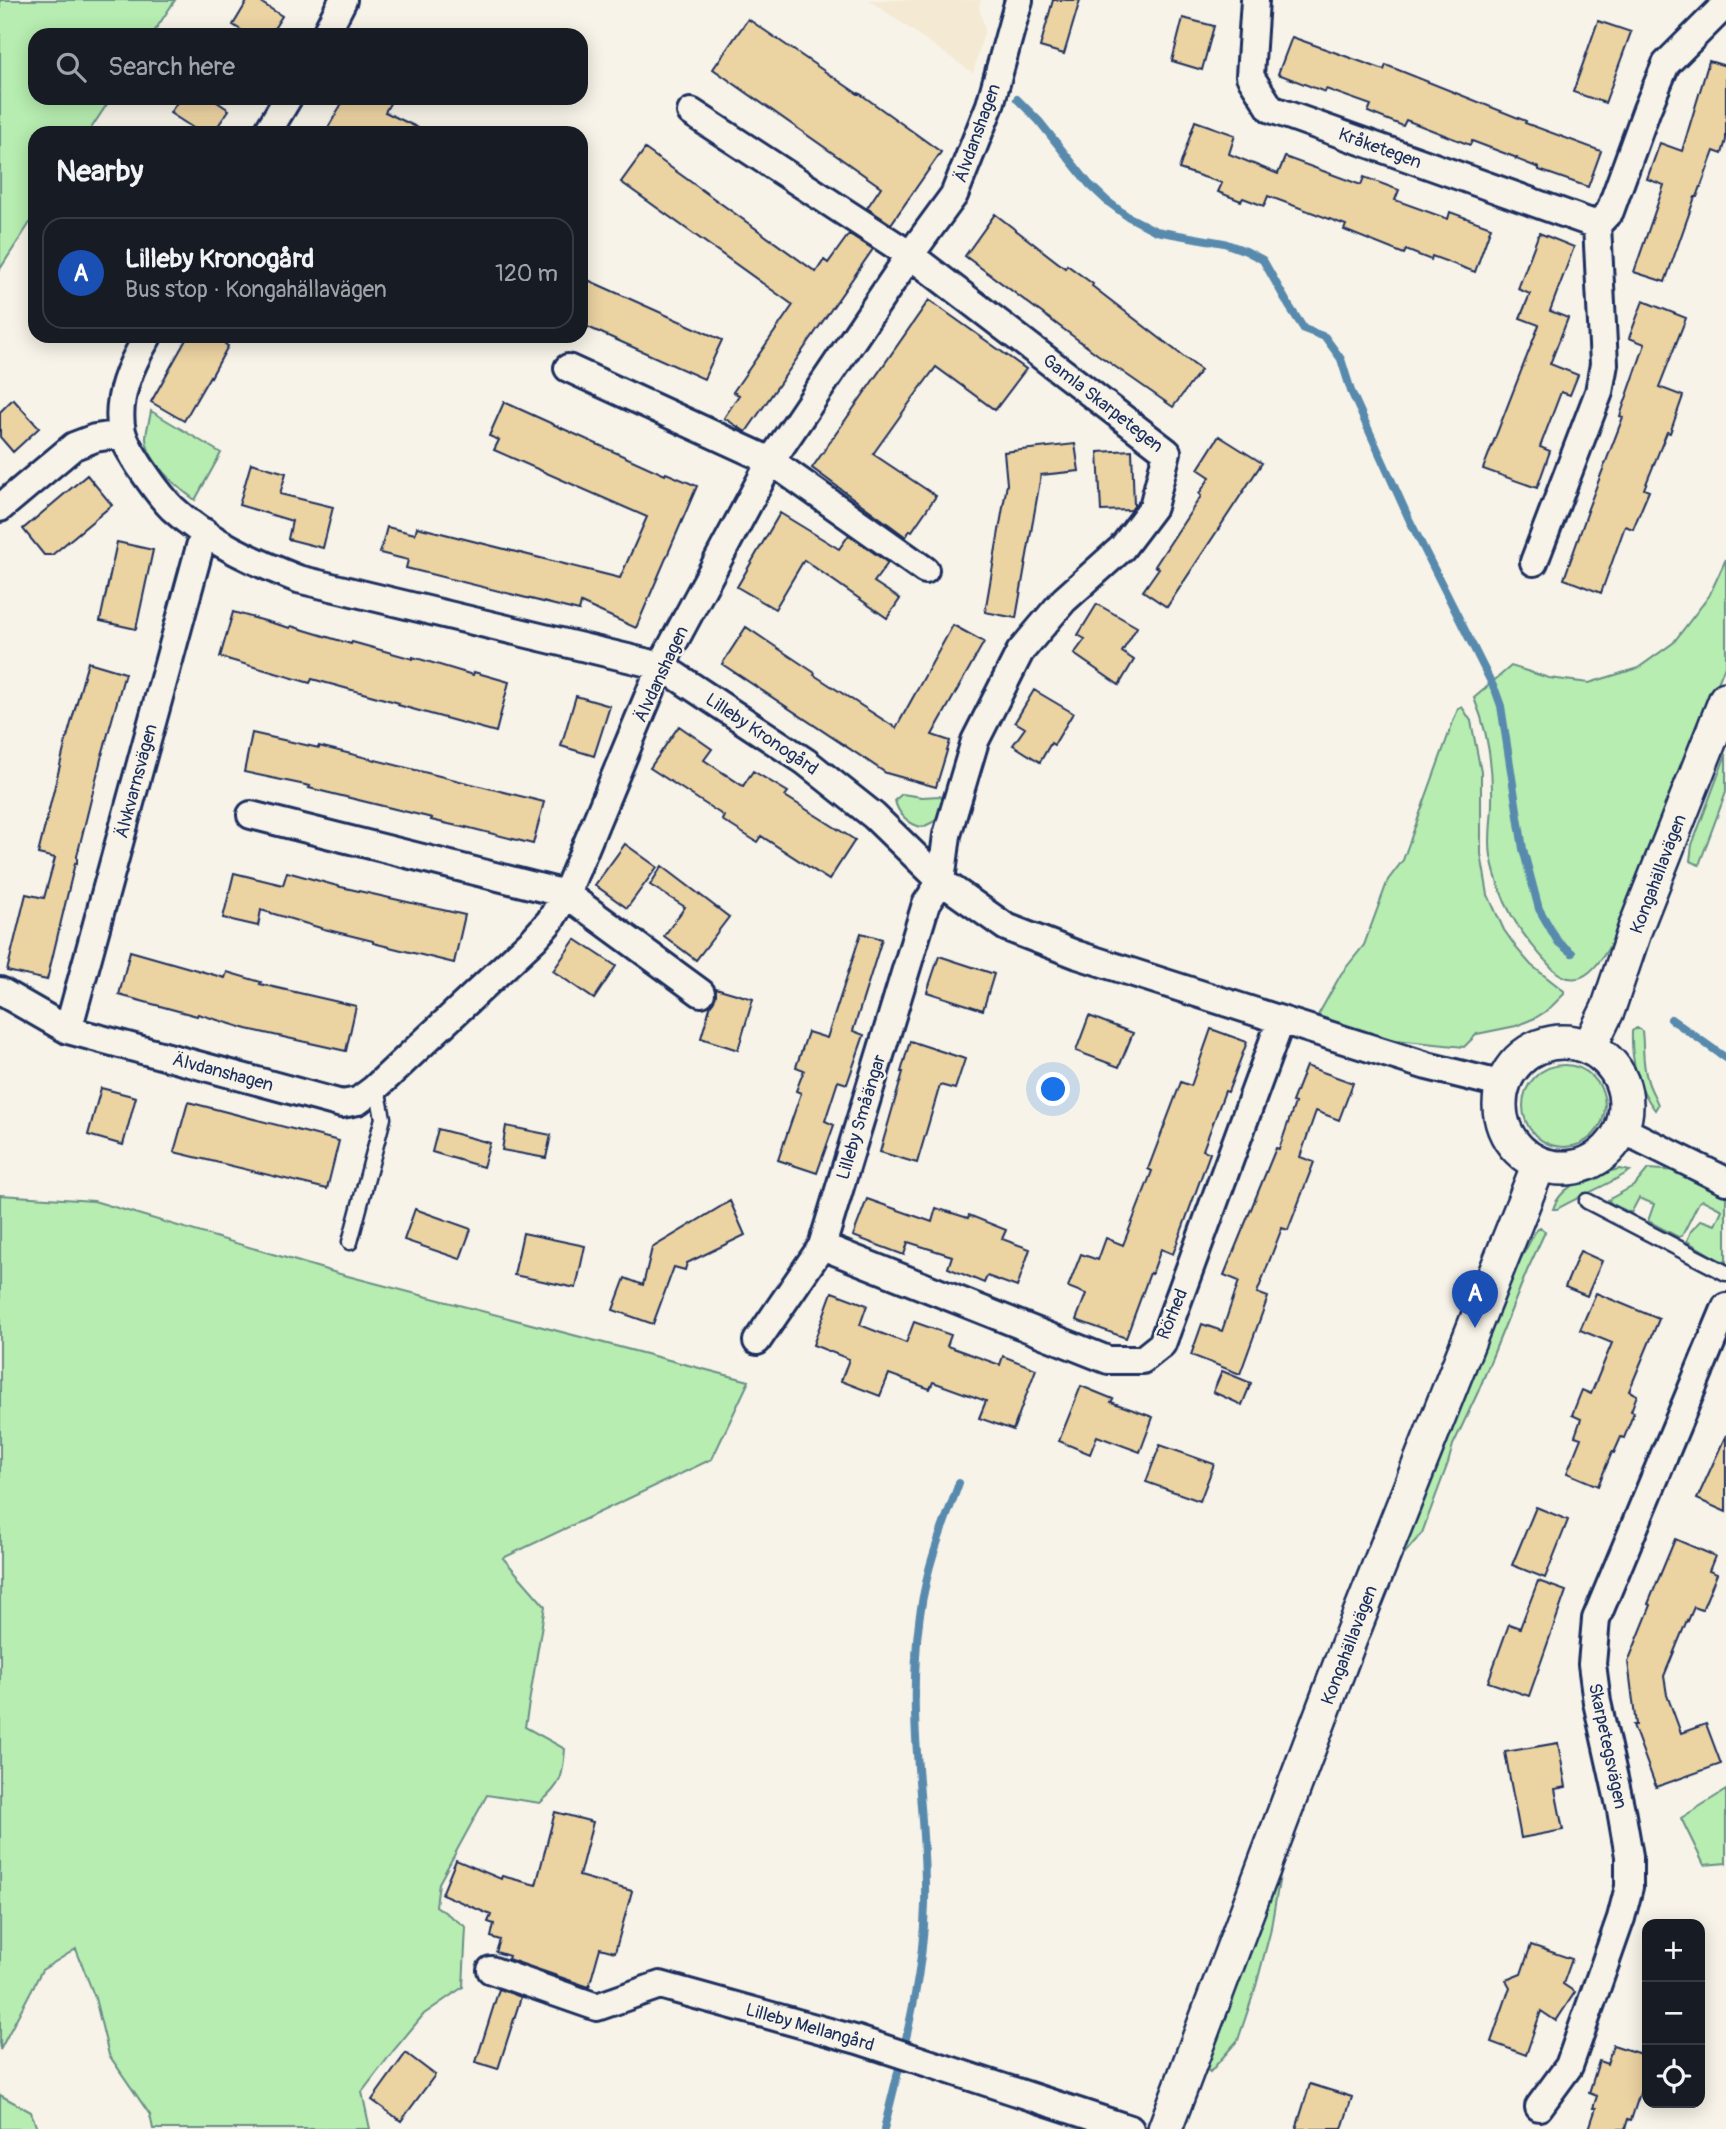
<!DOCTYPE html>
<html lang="en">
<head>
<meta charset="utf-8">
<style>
	body { margin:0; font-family:Pangolin,sans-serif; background:#242831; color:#f1f3f6 }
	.controls { position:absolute; right:21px; bottom:21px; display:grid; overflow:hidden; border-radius:14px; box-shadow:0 4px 18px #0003 }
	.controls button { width:63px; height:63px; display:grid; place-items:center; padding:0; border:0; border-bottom:2px solid #363941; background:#171b24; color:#f1f3f6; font:35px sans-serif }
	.you { position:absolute; left:1054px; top:1090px; width:24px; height:24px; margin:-18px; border:5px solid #fff; border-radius:50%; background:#1a73e8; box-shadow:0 0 0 10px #1a73e833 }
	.badge { display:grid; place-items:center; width:46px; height:46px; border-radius:50%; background:#0b8043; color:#fff; font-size:23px; font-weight:700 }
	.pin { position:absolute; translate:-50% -58px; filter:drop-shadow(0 2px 4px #0008) }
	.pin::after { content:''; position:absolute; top:37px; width:24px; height:21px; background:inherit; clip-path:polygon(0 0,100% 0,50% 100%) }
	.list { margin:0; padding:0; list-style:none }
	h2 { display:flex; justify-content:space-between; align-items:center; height:91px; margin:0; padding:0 28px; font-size:30px }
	h2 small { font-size:23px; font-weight:400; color:#9ea1a6 }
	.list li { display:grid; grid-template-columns:46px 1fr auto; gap:21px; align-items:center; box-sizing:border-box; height:112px; margin:0 14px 14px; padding:0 14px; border:2px solid #363941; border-radius:21px }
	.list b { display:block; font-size:26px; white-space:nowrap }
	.list p { margin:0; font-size:23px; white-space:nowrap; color:#9ea1a6 }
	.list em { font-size:23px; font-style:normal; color:#9ea1a6 }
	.icon { flex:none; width:38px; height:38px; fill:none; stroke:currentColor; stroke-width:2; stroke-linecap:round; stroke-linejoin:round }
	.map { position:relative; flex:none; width:1726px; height:2129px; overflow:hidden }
	.search { position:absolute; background:#171b24; box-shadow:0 4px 18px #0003; left:28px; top:28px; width:560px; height:77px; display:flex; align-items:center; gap:18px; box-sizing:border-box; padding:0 24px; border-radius:21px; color:#9ea1a6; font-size:26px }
	.panel { position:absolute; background:#171b24; box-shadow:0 4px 18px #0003; left:28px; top:126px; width:560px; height:217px; border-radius:21px }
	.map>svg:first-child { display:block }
	.built { fill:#f4e9d3 }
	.green { fill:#b7edb0; stroke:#698e87; stroke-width:2 }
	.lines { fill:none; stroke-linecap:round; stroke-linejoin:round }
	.stream { stroke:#598aae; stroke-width:8 }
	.building { fill:#ecd3a2; stroke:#1b2f5e; stroke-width:2 }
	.service-casing { stroke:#1b2f5e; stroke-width:19 }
	.minor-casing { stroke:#1b2f5e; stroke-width:32 }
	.tertiary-casing { stroke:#1b2f5e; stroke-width:38 }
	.service { stroke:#f7f3e8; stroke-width:14 }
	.minor { stroke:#f7f3e8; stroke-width:26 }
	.tertiary { stroke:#f7f3e8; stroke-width:33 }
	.labels { text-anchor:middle; stroke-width:5; stroke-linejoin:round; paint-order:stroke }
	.street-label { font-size:18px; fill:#1b2f5e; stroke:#f7f3e8 }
</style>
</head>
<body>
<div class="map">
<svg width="1726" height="2129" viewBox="0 0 1726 2129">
	<rect width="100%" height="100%" fill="#f7f3e8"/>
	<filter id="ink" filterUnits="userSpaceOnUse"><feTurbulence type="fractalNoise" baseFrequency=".0143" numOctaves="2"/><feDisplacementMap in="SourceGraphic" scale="14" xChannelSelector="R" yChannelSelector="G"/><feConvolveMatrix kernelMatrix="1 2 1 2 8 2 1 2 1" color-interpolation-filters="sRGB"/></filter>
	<g filter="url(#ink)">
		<path class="built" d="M 869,0 L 981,0 L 979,8 L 985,29 L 973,73 Z"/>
		<path class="green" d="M 0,0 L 175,0 L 152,35 L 35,35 L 35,98 L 111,98 L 88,133 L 35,133 L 35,215 L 0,269 Z
			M 151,411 L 221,453 L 195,500 C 177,487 148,462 146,439 C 146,430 150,419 151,411 Z
			M 1726,559 L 1726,663 L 1621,926 C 1606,952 1584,1001 1551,967 C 1519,933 1499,902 1491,856 C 1488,838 1492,820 1492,802 C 1493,766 1488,731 1474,698 L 1511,666 L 1549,678 L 1589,683 L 1638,668 L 1673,643 L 1709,596 Z
			M 1462,707 L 1471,721 L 1481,772 L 1481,854 L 1488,895 L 1504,930 L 1518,950 L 1531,965 L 1564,991 L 1564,994 L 1548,1010 L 1535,1018 L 1516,1026 L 1477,1034 L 1464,1047 L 1387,1039 L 1325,1021 L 1317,1017 L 1341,974 L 1364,945 L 1388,880 L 1403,860 L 1453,722 L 1458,709 Z
			M 1726,754 L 1726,792 L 1699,865 L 1690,861 L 1692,845 Z
			M 902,794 L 922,797 L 940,796 L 944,801 L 937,820 L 923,827 C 910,826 897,813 895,800 Z
			M 1637,1028 L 1642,1031 C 1644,1047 1642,1063 1647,1078 C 1649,1088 1655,1096 1658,1105 L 1655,1110 C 1637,1086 1631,1061 1632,1031 Z
			M1523 1106a41 41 0 1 1 82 0a41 41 0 1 1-82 0Z
			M 1620,1169 L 1630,1171 C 1607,1186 1581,1195 1557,1209 L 1553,1209 C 1562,1182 1595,1174 1620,1169 Z
			M 1648,1169 L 1679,1171 L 1726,1193 L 1726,1262 L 1719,1260 L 1687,1241 L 1691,1231 L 1701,1220 L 1715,1225 L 1722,1210 L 1703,1200 L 1699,1202 L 1682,1236 L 1678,1237 L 1648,1221 L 1654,1204 L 1639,1198 L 1631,1213 L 1612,1204 L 1608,1200 L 1635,1185 Z
			M 0,1195 L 94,1201 L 340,1274 L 749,1381 L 712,1459 L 503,1558 L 545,1606 L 525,1727 L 565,1749 C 563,1776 562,1784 540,1803 L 487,1795 L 439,1883 L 436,1906 L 466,1927 L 463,1987 L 424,2014 L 394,2050 L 362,2092 L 370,2129 L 153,2129 L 150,2115 L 109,2055 L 95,1998 L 76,1949 L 42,1970 L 0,2050 Z
			M 1540,1227 L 1545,1232 L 1527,1271 L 1478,1392 L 1453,1445 L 1448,1463 L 1422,1533 L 1398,1561 L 1508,1283 L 1535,1232 Z
			M 1726,1790 L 1726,1863 L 1704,1865 L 1681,1818 Z
			M 1277,1867 L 1281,1870 L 1270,1933 L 1256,1986 L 1238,2040 L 1210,2072 L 1204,2067 Z
			M 0,2095 L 31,2112 L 37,2129 L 0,2129 Z"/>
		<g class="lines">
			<path class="stream" d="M 1017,99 L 1039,121 L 1089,184 L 1107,201 L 1127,216 L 1156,231 L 1224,243 L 1246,251 L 1263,260 L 1289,306 L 1304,329 L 1325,337 L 1341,359 L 1351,391 L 1409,519 L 1496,692 L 1501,706 L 1523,849 L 1539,909 L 1558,942 L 1572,953
				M 1671,1019 L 1726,1058
				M 884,2129 C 902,2055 923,1982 925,1905 C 927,1822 910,1740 916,1657 C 917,1631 921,1603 927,1578 C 934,1546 948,1514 959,1483"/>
		</g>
		<path class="building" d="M 248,0 L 257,0 L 282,16 L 270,35 L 249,35 L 233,25 Z
			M 1053,0 L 1080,0 L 1064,54 L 1040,47 Z
			M 1183,18 L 1214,26 L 1202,70 L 1172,61 Z
			M 748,19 L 858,94 L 859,93 L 941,152 L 891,224 L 867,208 L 881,187 L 713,69 Z
			M 1598,21 L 1631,32 L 1605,103 L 1573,92 Z
			M 1292,37 L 1384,70 L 1386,65 L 1526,121 L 1525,123 L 1601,151 L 1588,187 L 1539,170 L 1539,168 L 1516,159 L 1517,158 L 1472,141 L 1470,145 L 1406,120 L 1403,126 L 1368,112 L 1371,105 L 1326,89 L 1325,92 L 1278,74 Z
			M 1709,61 L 1726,66 L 1726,140 L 1722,154 L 1714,151 L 1697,197 L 1695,197 L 1665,282 L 1634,272 L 1664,185 L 1647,179 L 1660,143 L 1682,151 Z
			M 180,98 L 211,98 L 229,110 L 213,133 L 201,133 L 170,113 Z
			M 345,98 L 393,98 L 385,112 L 429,133 L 325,133 Z
			M 1195,121 L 1235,135 L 1229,154 L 1278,174 L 1285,157 L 1361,185 L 1364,177 L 1399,190 L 1395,200 L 1448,219 L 1450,212 L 1491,227 L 1475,272 L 1432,256 L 1431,260 L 1406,250 L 1404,254 L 1344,230 L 1346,225 L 1268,196 L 1264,206 L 1243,198 L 1241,201 L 1218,192 L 1222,183 L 1179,169 Z
			M 645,149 L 816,272 L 824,260 L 828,263 L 849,234 L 873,249 L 746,432 L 724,418 L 739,395 L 733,392 L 793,305 L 621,182 Z
			M 995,214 L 1065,268 L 1067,265 L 1093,284 L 1092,286 L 1201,370 L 1173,407 L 1097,354 L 965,256 Z
			M 1539,233 L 1574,247 L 1550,311 L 1568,318 L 1550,364 L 1578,375 L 1570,395 L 1561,392 L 1540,447 L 1550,451 L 1537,488 L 1483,469 L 1539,325 L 1520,318 L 1530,294 L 1518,289 Z
			M 581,277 L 722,340 L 704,379 L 581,324 Z
			M 929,300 L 1026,369 L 995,410 L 936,367 L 913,398 L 873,454 L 936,496 L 912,531 L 910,530 L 906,537 L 812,468 Z
			M 1643,301 L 1686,318 L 1659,387 L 1683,396 L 1670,433 L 1667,432 L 1644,489 L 1649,491 L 1633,529 L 1625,526 L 1601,593 L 1564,579 L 1588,511 L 1587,511 L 1623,417 L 1620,416 L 1645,344 L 1629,338 Z
			M 188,336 L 230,336 L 225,344 L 228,346 L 211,377 L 210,376 L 184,421 L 151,402 Z
			M 13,399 L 39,428 L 13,452 L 0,437 L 0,412 Z
			M 504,402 L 665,475 L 666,473 L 697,486 L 636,628 L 581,603 L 579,611 L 406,568 L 408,560 L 380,553 L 387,527 L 415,534 L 417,527 L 620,578 L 647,517 L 494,450 L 499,440 L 489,436 Z
			M 1219,436 L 1262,463 L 1167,607 L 1143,591 L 1159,568 L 1155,566 L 1201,496 L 1199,494 L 1210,477 L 1198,469 Z
			M 1075,444 L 1079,471 L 1041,475 L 1016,618 L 985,612 L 1007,484 L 1004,452 Z
			M 1132,450 L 1134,506 L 1131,510 L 1101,511 L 1098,452 Z
			M 251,463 L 286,473 L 280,494 L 333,507 L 323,548 L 288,539 L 292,521 L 239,505 Z
			M 87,475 L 112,505 L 52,555 L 44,555 L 23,529 Z
			M 780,513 L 839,549 L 849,535 L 888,563 L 874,582 L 900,599 L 887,618 L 804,560 L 775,609 L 737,587 Z
			M 117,542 L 153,550 L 136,629 L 100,621 Z
			M 1097,604 L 1137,627 L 1122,652 L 1134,660 L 1119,685 L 1074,654 L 1085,639 L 1078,635 Z
			M 233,612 L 290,628 L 291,626 L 351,644 L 352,642 L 413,659 L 413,657 L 473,675 L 474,672 L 509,682 L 496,732 L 423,712 L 398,705 L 399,703 L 312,679 L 310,683 L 220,657 Z
			M 953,625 L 984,642 L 932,735 L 950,741 L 936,787 L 886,773 L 722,664 L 746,627 L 815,673 L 814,675 L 896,728 Z
			M 88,662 L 125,673 L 101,759 L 77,856 L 77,864 L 75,863 L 47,980 L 7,971 L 26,894 L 44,898 L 55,858 L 38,854 L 66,741 Z
			M 1034,690 L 1073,713 L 1054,745 L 1051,743 L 1040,762 L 1013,745 L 1025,728 L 1015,722 Z
			M 576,696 L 610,706 L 594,756 L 561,746 Z
			M 679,726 L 712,749 L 704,760 L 743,786 L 753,771 L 788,792 L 785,796 L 855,840 L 829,880 L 761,836 L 757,842 L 722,820 L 724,816 L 650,768 Z
			M 252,733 L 319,748 L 319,746 L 544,802 L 533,844 L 466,827 L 466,828 L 431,820 L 432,818 L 309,788 L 310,786 L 244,772 Z
			M 625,844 L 657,867 L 627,908 L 595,885 Z
			M 662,866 L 729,917 L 696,960 L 664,936 L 685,907 L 650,885 Z
			M 287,872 L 341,887 L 465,915 L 454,963 L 373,943 L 373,941 L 324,929 L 261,910 L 258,926 L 223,918 L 234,873 L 283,885 Z
			M 861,933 L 882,939 L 853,1031 L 864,1035 L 847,1084 L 838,1081 L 825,1121 L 834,1125 L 817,1173 L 778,1160 L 801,1093 L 796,1091 L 804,1070 L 796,1067 L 808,1032 L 827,1038 Z
			M 575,939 L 616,966 L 594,999 L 553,971 Z
			M 130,951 L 225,978 L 227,972 L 261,982 L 260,984 L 356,1006 L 346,1051 L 247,1029 L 198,1014 L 197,1016 L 119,995 Z
			M 939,956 L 994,974 L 983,1010 L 927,992 Z
			M 716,988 L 753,999 L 738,1050 L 701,1038 L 711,1004 L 716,995 Z
			M 1089,1016 L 1133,1033 L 1119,1067 L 1076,1051 Z
			M 1211,1029 L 1247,1042 L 1228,1092 L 1225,1091 L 1203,1150 L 1210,1153 L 1173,1254 L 1161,1249 L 1152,1274 L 1150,1273 L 1126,1338 L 1076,1320 L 1086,1294 L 1068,1287 L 1081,1254 L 1098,1260 L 1106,1238 L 1123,1245 L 1152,1171 L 1148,1169 L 1181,1082 L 1191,1086 Z
			M 910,1041 L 965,1059 L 955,1089 L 940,1085 L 917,1163 L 880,1152 L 903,1072 L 901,1072 Z
			M 1306,1066 L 1353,1083 L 1339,1120 L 1316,1111 L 1300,1157 L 1314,1162 L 1288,1230 L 1282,1228 L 1257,1293 L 1268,1297 L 1240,1374 L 1191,1355 L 1202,1324 L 1222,1331 L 1239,1281 L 1224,1275 L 1276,1148 L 1279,1149 L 1295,1103 L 1292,1102 Z
			M 101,1088 L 136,1097 L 123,1145 L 88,1135 Z
			M 188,1102 L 339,1141 L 327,1189 L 174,1152 Z
			M 506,1126 L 551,1135 L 546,1158 L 502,1150 Z
			M 438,1129 L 490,1143 L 483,1167 L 432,1152 Z
			M 867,1199 L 932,1222 L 936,1208 L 968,1218 L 969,1215 L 1006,1230 L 1002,1239 L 1030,1249 L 1017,1287 L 987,1276 L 984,1283 L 948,1268 L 952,1256 L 908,1242 L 904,1255 L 853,1236 Z
			M 730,1201 L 745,1235 L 687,1263 L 685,1270 L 674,1267 L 653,1324 L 613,1310 L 625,1278 L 643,1285 L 652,1248 Z
			M 415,1209 L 471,1229 L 460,1259 L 404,1240 Z
			M 523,1233 L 585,1246 L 576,1288 L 514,1275 Z
			M 1580,1251 L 1602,1261 L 1587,1296 L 1565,1287 Z
			M 832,1292 L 867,1305 L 860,1325 L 906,1343 L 914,1322 L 951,1335 L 947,1346 L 1000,1365 L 1003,1356 L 1036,1369 L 1013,1430 L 979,1418 L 986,1401 L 933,1382 L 930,1389 L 889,1374 L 880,1396 L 841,1381 L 849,1359 L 813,1345 Z
			M 1596,1293 L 1659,1319 L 1629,1391 L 1637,1395 L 1631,1411 L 1634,1412 L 1624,1438 L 1621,1437 L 1614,1453 L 1612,1452 L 1598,1486 L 1567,1473 L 1581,1438 L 1575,1436 L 1581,1419 L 1572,1415 L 1582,1390 L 1591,1394 L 1612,1343 L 1580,1330 Z
			M 1222,1371 L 1251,1383 L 1242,1405 L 1213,1392 Z
			M 1081,1386 L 1113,1399 L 1111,1402 L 1153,1417 L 1140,1452 L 1097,1436 L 1090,1454 L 1059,1441 Z
			M 1726,1435 L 1726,1512 L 1697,1499 Z
			M 1160,1445 L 1214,1464 L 1200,1501 L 1146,1482 Z
			M 1536,1507 L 1568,1520 L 1545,1578 L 1512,1565 Z
			M 1675,1539 L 1715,1556 L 1709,1571 L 1717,1574 L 1702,1610 L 1694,1607 L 1688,1621 L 1687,1620 L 1664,1676 L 1667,1695 L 1681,1733 L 1706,1724 L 1721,1764 L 1656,1787 L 1633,1725 L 1636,1725 L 1628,1662 L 1651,1605 L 1648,1604 Z
			M 1538,1581 L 1566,1591 L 1529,1696 L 1488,1682 L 1509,1624 L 1520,1628 Z
			M 1558,1743 L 1566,1787 L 1555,1789 L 1563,1830 L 1521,1838 L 1505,1752 Z
			M 555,1812 L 593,1822 L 579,1876 L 632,1891 L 615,1952 L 600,1948 L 589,1987 L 508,1959 L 509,1956 L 496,1952 L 500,1940 L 491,1937 L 494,1924 L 488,1922 L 491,1915 L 442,1894 L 456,1860 L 501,1879 L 502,1876 L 536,1885 Z
			M 1531,1945 L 1572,1959 L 1563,1984 L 1575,1992 L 1556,2021 L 1541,2011 L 1526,2055 L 1491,2042 L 1510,1987 L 1506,1980 L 1521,1974 Z
			M 499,1989 L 521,1997 L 498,2069 L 476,2062 Z
			M 1613,2045 L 1647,2056 L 1647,2072 L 1631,2120 L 1628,2119 L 1625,2129 L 1589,2129 L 1596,2108 L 1593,2108 L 1597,2096 L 1589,2093 L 1599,2061 L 1607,2064 Z
			M 406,2053 L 435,2075 L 401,2121 L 372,2100 Z
			M 1310,2084 L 1352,2097 L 1342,2129 L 1296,2129 Z"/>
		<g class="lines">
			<defs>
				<path id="service" d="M 1587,1201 L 1726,1273
					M 350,1242 L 383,1118 L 379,1098 L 374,1089"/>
				<path id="minor" d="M 1255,0 L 1250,76 L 1271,109 L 1597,225
					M 325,35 L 343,0
					M 691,112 L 910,255 L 1167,452 L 1153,507 L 1122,548 L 1064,600 L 1020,652 L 975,741 L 947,835 L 941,881 L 926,904 L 822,1246 L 757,1341
					M 267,133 L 288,98
					M 148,336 C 131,364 115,398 122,432 C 125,444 133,455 139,465 C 149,480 159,495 172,508 C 206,540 255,562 298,579 L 661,666 L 806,762 L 874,816 L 941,881 L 1006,927 L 1078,955 L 1281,1020 L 1427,1066 L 1504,1085
					M 568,368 L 771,461 L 925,570
					M 0,508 L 74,446 L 95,438 L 122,434
					M 1534,562 L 1599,392 L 1604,364 L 1597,225 L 1610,211 L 1647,109 L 1666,64 L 1726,4
					M 251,815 L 566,894 L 701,993
					M 0,991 L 68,1030 L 342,1104 L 358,1101 L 374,1089 L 534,939 L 550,921 L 566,894 L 661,666 L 771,461 L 910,255 L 954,195 L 990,105 L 1019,0
					M 68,1030 L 204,532
					M 1621,1129 L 1726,1181
					M 822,1246 L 1108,1360 L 1142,1360 L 1162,1344 L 1281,1020
					M 491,1970 L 597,2007 L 660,1985 L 858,2040 L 1130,2129
					M 1539,2107 L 1569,2066 L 1621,1918 L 1629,1887 L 1629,1856 L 1621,1810 L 1597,1702 L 1592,1664 L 1596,1619 L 1726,1307"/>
				<path id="tertiary" d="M1500 1105a63 63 0 1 1 126 0a63 63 0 1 1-126 0Z
					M 1589,1048 L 1608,1009 L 1635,929 L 1726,699
					M 1165,2129 L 1348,1644 L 1539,1164"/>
			</defs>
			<use href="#service" class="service-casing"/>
			<use href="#minor" class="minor-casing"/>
			<use href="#tertiary" class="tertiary-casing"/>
			<use href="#service" class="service"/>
			<use href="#minor" class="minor"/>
			<use href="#tertiary" class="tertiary"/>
		</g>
	</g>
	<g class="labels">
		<g class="street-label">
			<text transform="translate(977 133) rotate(-70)" y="6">Älvdanshagen</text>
			<text transform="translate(1380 148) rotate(20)" y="6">Kråketegen</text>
			<text transform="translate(1103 403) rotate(38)" y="6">Gamla Skarpetegen</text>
			<text transform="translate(661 674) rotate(-65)" y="6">Älvdanshagen</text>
			<text transform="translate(762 734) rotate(34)" y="6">Lilleby Kronogård</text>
			<text transform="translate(136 781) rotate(-75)" y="6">Älvkvarnsvägen</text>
			<text transform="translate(1658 874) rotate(-69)" y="6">Kongahällavägen</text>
			<text transform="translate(223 1072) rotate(15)" y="6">Älvdanshagen</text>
			<text transform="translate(861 1117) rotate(-73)" y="6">Lilleby Småängar</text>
			<text transform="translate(1172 1314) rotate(-68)" y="6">Rörhed</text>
			<text transform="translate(1349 1645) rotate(-69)" y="6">Kongahällavägen</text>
			<text transform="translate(1608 1746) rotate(78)" y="6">Skarpetegsvägen</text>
			<text transform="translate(810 2027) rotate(16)" y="6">Lilleby Mellangård</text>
		</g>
	</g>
</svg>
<div class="controls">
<button>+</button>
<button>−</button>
<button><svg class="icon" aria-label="locate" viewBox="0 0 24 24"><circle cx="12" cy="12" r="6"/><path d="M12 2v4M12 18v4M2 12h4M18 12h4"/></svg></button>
</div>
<div class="you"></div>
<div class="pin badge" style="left:1475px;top:1328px;background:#1a4fb4">A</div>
<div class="search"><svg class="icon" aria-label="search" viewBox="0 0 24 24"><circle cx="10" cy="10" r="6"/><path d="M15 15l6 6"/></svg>Search here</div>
<section class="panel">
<h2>Nearby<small></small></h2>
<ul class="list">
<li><span class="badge" style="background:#1a4fb4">A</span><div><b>Lilleby Kronogård</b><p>Bus stop · Kongahällavägen</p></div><em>120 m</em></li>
</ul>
</section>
</div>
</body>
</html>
